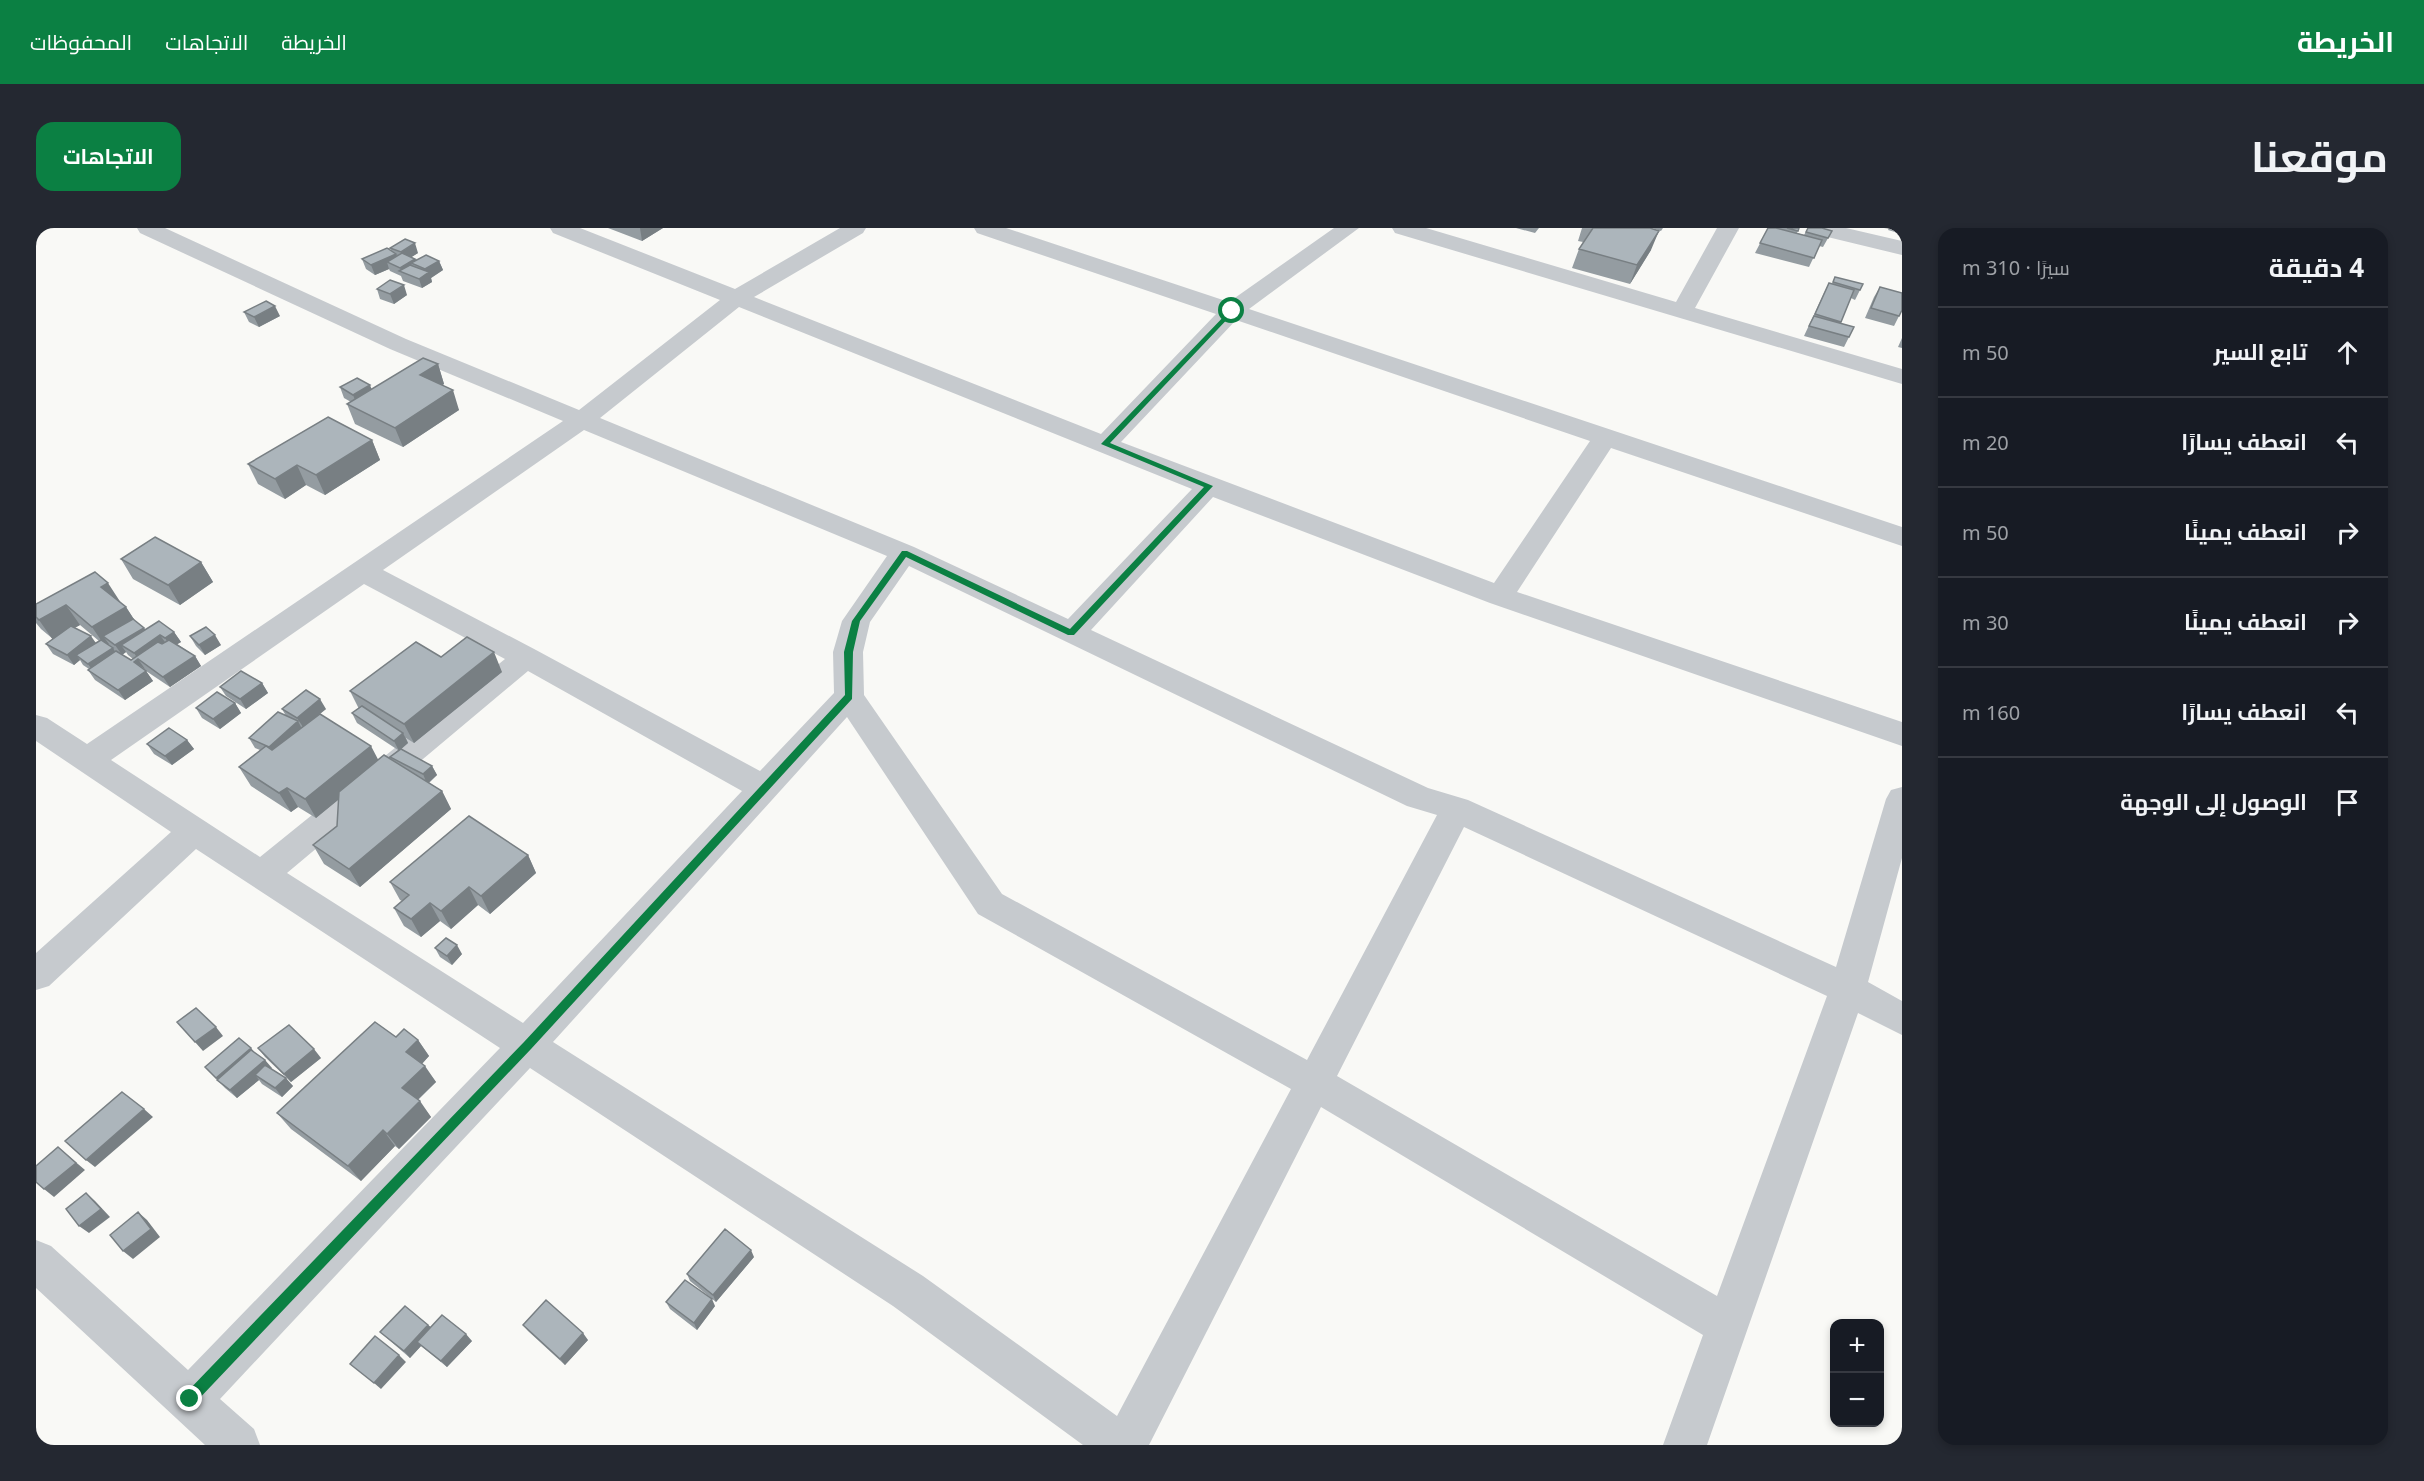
<!DOCTYPE html>
<html lang="ar">
<head>
<meta charset="utf-8">
<style>
	body { margin:0; font-family:"Noto Sans",Cairo,sans-serif; background:#242831; color:#f1f3f6; direction:rtl }
	.controls { position:absolute; right:18px; bottom:18px; display:grid; overflow:hidden; border-radius:12px; box-shadow:0 3px 9px #0003 }
	.controls button { width:54px; height:54px; display:grid; place-items:center; padding:0; border:0; border-bottom:2px solid #363941; background:#171b24; color:#f1f3f6; font:30px sans-serif }
	.stop { position:absolute; width:18px; height:18px; margin:-14px; border:4px solid #0b8043; border-radius:50%; background:#fff }
	.stop.end { background:#0b8043; border-color:#fff; box-shadow:0 2px 6px #0008 }
	.list { margin:0; padding:0; list-style:none }
	h2 { display:flex; justify-content:space-between; align-items:center; height:78px; margin:0; padding:0 24px; font-size:26px }
	h2 small { font-size:20px; font-weight:400; color:#9ea1a6 }
	.list li { display:grid; grid-template-columns:39px 1fr auto; gap:18px; align-items:center; box-sizing:border-box; height:90px; padding:0 24px; border-top:2px solid #363941 }
	.list b { display:block; font-size:22px; white-space:nowrap }
	.list em { font-size:20px; font-style:normal; color:#9ea1a6 }
	.icon { flex:none; width:33px; height:33px; fill:none; stroke:currentColor; stroke-width:2; stroke-linecap:round; stroke-linejoin:round }
	.map { position:relative; flex:none; width:1866px; height:1217px; overflow:hidden; direction:ltr; border-radius:18px }
	header { display:flex; align-items:center; gap:36px; box-sizing:border-box; height:84px; padding:0 30px; background:#0b8043; color:#fff }
	header strong { font-size:28px }
	nav { display:flex; gap:33px; margin-inline-start:auto; font-size:21px }
	.intro { display:flex; align-items:center; justify-content:space-between; box-sizing:border-box; height:144px; padding:0 36px }
	h1 { margin:0; font-size:42px }
	.button { padding:15px 27px; border-radius:18px; background:#0b8043; color:#fff; font-size:21px; font-weight:700 }
	main { display:flex; gap:36px; padding:0 36px }
	aside { flex:1; background:#171b24; border-radius:18px; box-shadow:0 3px 9px #0003 }
	.map>svg:first-child { display:block }
	.lines { fill:none; stroke-linecap:round; stroke-linejoin:round }
	.minor { fill:#c6cace; fill-rule:evenodd }
	.wall { fill:#949ca1; fill-rule:evenodd }
	.shaded-wall { fill:#787f83 }
	.building { fill:#acb5bb; stroke:#787f83; stroke-width:1.5 }
	.route { fill:#0b8043 }
</style>
</head>
<body>
<header>
<strong>الخريطة</strong>
<nav><a>الخريطة</a><a>الاتجاهات</a><a>المحفوظات</a></nav>
</header>
<div class="intro"><h1>موقعنا</h1><a class="button">الاتجاهات</a></div>
<main>
<aside>
<h2>4 دقيقة<small>سيرًا · 310 m</small></h2>
<ul class="list">
<li><svg class="icon" aria-label="ahead" viewBox="0 0 24 24"><path d="M12 20V5M6 11l6-6 6 6"/></svg><div><b>تابع السير</b></div><em>50 m</em></li>
<li><svg class="icon" aria-label="left" viewBox="0 0 24 24"><path d="M17 20v-9H6M10 6l-5 5 5 5"/></svg><div><b>انعطف يسارًا</b></div><em>20 m</em></li>
<li><svg class="icon" aria-label="right" viewBox="0 0 24 24"><path d="M7 20v-9h11M14 6l5 5-5 5"/></svg><div><b>انعطف يمينًا</b></div><em>50 m</em></li>
<li><svg class="icon" aria-label="right" viewBox="0 0 24 24"><path d="M7 20v-9h11M14 6l5 5-5 5"/></svg><div><b>انعطف يمينًا</b></div><em>30 m</em></li>
<li><svg class="icon" aria-label="left" viewBox="0 0 24 24"><path d="M17 20v-9H6M10 6l-5 5 5 5"/></svg><div><b>انعطف يسارًا</b></div><em>160 m</em></li>
<li><svg class="icon" aria-label="arrive" viewBox="0 0 24 24"><path d="M6 21V4h12l-3 4 3 4H6"/></svg><div><b>الوصول إلى الوجهة</b></div></li>
</ul>
</aside>
<div class="map">
<svg width="1866" height="1217" viewBox="0 0 1866 1217">
	<rect width="100%" height="100%" fill="#f9f9f6"/>
	<g class="lines">
		<path class="minor" d="M 101,0 L 129,0 L 370,111 L 543,182 L 684,72 L 517,5 L 514,0 L 544,0 L 699,61 L 804,0 L 830,0 L 827,5 L 718,69 L 1065,206 L 1180,86 L 941,5 L 938,0 L 970,0 L 1193,74 L 1298,0 L 1323,0 L 1213,81 L 1866,299 L 1866,318 L 1575,220 L 1481,364 L 1866,494 L 1866,518 L 1454,375 L 1177,269 L 1055,402 L 1392,560 L 1432,572 L 1800,739 L 1850,571 L 1855,562 L 1866,559 L 1866,630 L 1832,754 L 1866,773 L 1866,807 L 1822,785 L 1671,1217 L 1627,1217 L 1667,1107 L 1285,879 L 1113,1217 L 1047,1217 L 857,1078 L 494,840 L 184,1171 L 218,1201 L 224,1217 L 169,1217 L 0,1060 L 0,1012 L 15,1018 L 152,1142 L 464,820 L 160,621 L 13,758 L 0,762 L 0,725 L 135,604 L 0,513 L 0,487 L 11,490 L 51,516 L 527,193 L 354,121 L 104,5 ZM 703,79 L 1156,261 L 1032,391 L 878,319 L 564,190 ZM 1200,92 L 1554,213 L 1458,355 L 1085,214 ZM 548,202 L 851,328 L 806,393 L 797,424 L 798,465 L 724,543 L 500,422 L 347,342 ZM 873,338 L 1371,578 L 1401,587 L 1271,832 L 966,666 L 828,467 L 827,424 L 834,394 ZM 328,356 L 469,431 L 224,629 L 75,532 ZM 492,443 L 706,563 L 487,795 L 251,645 ZM 811,489 L 942,686 L 1255,861 L 1081,1188 L 887,1048 L 517,814 ZM 1428,599 L 1791,768 L 1681,1068 L 1301,848 Z
			M 1356,0 L 1390,0 L 1640,74 L 1681,0 L 1703,0 L 1659,80 L 1866,141 L 1866,156 L 1359,5 Z
			M 1772,0 L 1810,0 L 1866,13 L 1866,27 L 1775,5 Z"/>
	</g>
	<path class="wall" d="M 572,0 L 627,0 L 606,13 Z
		M 1480,0 L 1503,0 L 1499,5 Z
		M 1546,0 L 1614,0 L 1615,22 L 1594,56 L 1536,40 L 1543,21 L 1547,14 L 1542,13 Z
		M 1616,0 L 1627,0 L 1625,3 Z
		M 1732,0 L 1763,0 L 1761,5 L 1768,7 L 1772,0 L 1796,3 L 1787,19 L 1783,18 L 1773,39 L 1719,25 Z
		M 1853,0 L 1866,0 L 1866,6 L 1852,2 Z
		M 354,20 L 382,25 L 375,29 L 380,33 L 403,33 L 407,42 L 395,50 L 396,54 L 386,60 L 367,53 L 365,48 L 354,43 L 353,41 L 339,47 L 330,41 L 326,31 L 355,23 Z
		M 1799,49 L 1824,62 L 1819,72 L 1815,70 L 1804,96 L 1813,109 L 1808,119 L 1768,108 L 1788,65 L 1793,55 L 1796,56 Z
		M 1844,59 L 1863,88 L 1858,98 L 1829,90 L 1838,69 Z
		M 341,61 L 371,67 L 358,76 L 344,71 Z
		M 208,84 L 244,88 L 223,99 L 213,94 Z
		M 1866,110 L 1866,120 L 1862,119 Z
		M 402,136 L 408,156 L 406,157 L 423,182 L 367,219 L 319,196 L 311,176 L 315,174 L 308,170 L 304,159 L 335,161 Z
		M 336,212 L 344,232 L 289,267 L 270,257 L 249,271 L 222,256 L 212,236 Z
		M 85,331 L 165,334 L 177,354 L 144,377 L 97,351 Z
		M 85,375 L 90,379 L 99,393 L 109,401 L 138,404 L 145,414 L 141,416 L 159,428 L 165,438 L 134,459 L 110,443 L 117,453 L 89,472 L 59,452 L 52,442 L 53,441 L 47,437 L 44,432 L 38,437 L 17,426 L 10,416 L 17,411 L 5,401 L 0,395 L 0,376 ZM 44,397 L 63,413 L 60,415 L 38,400 ZM 90,424 L 92,427 L 97,431 L 95,432 L 86,427 Z
		M 154,408 L 185,417 L 169,427 L 160,418 Z
		M 405,429 L 466,444 L 378,515 L 370,510 L 372,515 L 365,521 L 396,538 L 401,547 L 393,555 L 406,563 L 415,581 L 324,659 L 288,636 L 277,617 L 301,598 L 303,571 L 280,590 L 262,579 L 255,584 L 215,558 L 203,539 L 224,522 L 219,520 L 213,510 L 250,488 L 246,481 L 290,481 L 284,486 L 342,532 L 355,532 L 354,529 L 362,522 L 321,495 L 316,485 L 323,481 L 314,463 Z
		M 226,455 L 232,465 L 210,481 L 190,468 L 184,459 Z
		M 199,475 L 205,485 L 184,501 L 166,490 L 160,480 Z
		M 151,512 L 158,521 L 136,537 L 118,526 L 111,516 Z
		M 492,627 L 500,645 L 454,686 L 442,677 L 415,701 L 404,693 L 385,709 L 368,698 L 358,680 L 366,673 L 364,672 L 354,654 Z
		M 399,720 L 426,726 L 416,737 L 404,729 Z
		M 360,809 L 382,812 L 393,828 L 386,836 L 400,854 L 382,872 L 395,889 L 363,921 L 359,918 L 325,953 L 255,901 L 241,885 Z
		M 222,820 L 285,830 L 255,854 L 229,829 Z
		M 219,825 L 229,832 L 235,841 L 257,858 L 246,869 L 226,856 L 223,852 L 201,870 L 189,860 L 169,839 Z
		M 718,1029 L 680,1074 L 654,1053 L 651,1046 Z
		M 630,1074 L 679,1078 L 661,1102 L 634,1081 Z
		M 392,1097 L 395,1099 L 436,1113 L 411,1139 L 385,1118 L 374,1130 L 344,1104 Z
		M 487,1097 L 552,1112 L 529,1137 L 492,1103 Z"/>
	<path class="shaded-wall" d="M 604,0 L 627,0 L 606,13 Z
		M 1623,3 L 1615,22 L 1594,56 L 1601,37 Z
		M 379,15 L 382,25 L 368,34 L 365,24 Z
		M 360,26 L 364,36 L 351,34 L 353,41 L 339,47 L 335,37 Z
		M 379,31 L 382,38 L 375,35 L 378,43 L 366,44 L 364,40 Z
		M 403,33 L 407,42 L 395,50 L 396,54 L 386,60 L 383,51 L 390,46 L 389,41 Z
		M 368,57 L 371,67 L 358,76 L 354,66 Z
		M 239,78 L 244,88 L 223,99 L 218,89 Z
		M 402,136 L 408,156 L 392,167 L 384,147 Z
		M 334,157 L 338,167 L 321,177 L 317,167 Z
		M 417,162 L 423,182 L 367,219 L 359,200 Z
		M 336,212 L 344,232 L 289,267 L 280,247 Z
		M 261,237 L 270,257 L 249,271 L 239,251 Z
		M 165,334 L 177,354 L 144,377 L 132,357 Z
		M 72,355 L 85,375 L 78,378 L 65,359 Z
		M 30,377 L 44,397 L 17,412 L 3,392 Z
		M 90,379 L 103,399 L 67,408 L 73,416 L 69,418 L 56,399 Z
		M 108,400 L 115,410 L 85,417 L 90,424 L 86,427 L 79,417 Z
		M 138,404 L 145,414 L 135,420 L 129,410 Z
		M 124,407 L 131,417 L 102,431 L 109,441 L 98,434 L 102,431 L 98,425 Z
		M 179,407 L 185,417 L 169,427 L 163,417 Z
		M 55,408 L 62,418 L 40,427 L 44,432 L 38,437 L 31,427 Z
		M 77,420 L 83,430 L 59,446 L 52,436 Z
		M 458,424 L 466,444 L 378,515 L 368,496 Z
		M 159,428 L 165,438 L 134,459 L 127,449 Z
		M 110,443 L 117,453 L 89,472 L 82,462 Z
		M 226,455 L 232,465 L 210,481 L 204,471 Z
		M 284,471 L 290,481 L 267,499 L 261,490 Z
		M 199,475 L 205,485 L 184,501 L 177,491 Z
		M 262,493 L 267,503 L 239,529 L 233,519 Z
		M 367,505 L 372,515 L 363,523 L 358,513 Z
		M 151,512 L 158,521 L 136,537 L 129,528 Z
		M 335,518 L 345,537 L 280,590 L 269,571 Z
		M 396,538 L 401,547 L 391,556 L 387,546 Z
		M 251,560 L 262,579 L 255,584 L 243,565 Z
		M 406,563 L 415,581 L 324,659 L 313,641 Z
		M 492,627 L 500,645 L 454,686 L 445,668 Z
		M 433,659 L 442,677 L 415,701 L 405,683 Z
		M 394,675 L 404,693 L 385,709 L 375,691 Z
		M 421,717 L 426,726 L 416,737 L 411,728 Z
		M 180,799 L 187,808 L 167,823 L 159,814 Z
		M 382,812 L 393,828 L 381,841 L 370,824 Z
		M 215,820 L 222,828 L 188,858 L 180,850 Z
		M 278,821 L 285,830 L 255,854 L 248,846 Z
		M 229,832 L 236,840 L 224,851 L 219,847 L 223,852 L 201,870 L 194,862 Z
		M 389,838 L 400,854 L 377,876 L 366,860 Z
		M 250,850 L 257,858 L 246,869 L 239,860 Z
		M 384,873 L 395,889 L 363,921 L 351,906 Z
		M 108,881 L 117,889 L 59,939 L 50,932 Z
		M 347,902 L 359,918 L 325,953 L 312,938 Z
		M 22,919 L 49,942 L 18,969 L 8,961 Z
		M 50,965 L 59,973 L 74,989 L 53,1005 L 43,998 Z
		M 102,984 L 111,992 L 124,1009 L 97,1031 L 87,1023 Z
		M 715,1022 L 718,1029 L 680,1074 L 677,1067 Z
		M 676,1071 L 679,1078 L 661,1102 L 658,1095 Z
		M 392,1097 L 399,1103 L 381,1114 L 385,1118 L 374,1130 L 368,1123 Z
		M 547,1105 L 552,1112 L 529,1137 L 524,1131 Z
		M 430,1106 L 436,1113 L 411,1139 L 405,1133 Z
		M 363,1127 L 370,1134 L 345,1161 L 338,1155 Z"/>
	<path class="building" d="M 1557,0 L 1614,0 L 1623,3 L 1601,37 L 1543,21 Z
		M 1732,0 L 1740,0 L 1786,12 L 1778,30 L 1724,15 Z
		M 1751,0 L 1763,0 L 1762,3 Z
		M 1772,0 L 1786,0 L 1796,3 L 1792,10 L 1770,4 Z
		M 369,11 L 379,15 L 365,24 L 354,20 Z
		M 351,20 L 360,26 L 335,37 L 326,31 Z
		M 366,25 L 379,31 L 364,40 L 351,34 Z
		M 390,27 L 403,33 L 389,41 L 375,35 Z
		M 374,37 L 393,44 L 383,51 L 363,43 Z
		M 1799,49 L 1827,56 L 1824,62 L 1797,54 Z
		M 354,52 L 368,57 L 354,66 L 341,61 Z
		M 1793,55 L 1818,62 L 1805,94 L 1779,86 Z
		M 1844,59 L 1866,65 L 1866,82 L 1863,88 L 1835,80 Z
		M 230,73 L 239,78 L 218,89 L 208,84 Z
		M 1778,88 L 1818,99 L 1813,109 L 1773,98 Z
		M 387,130 L 402,136 L 384,147 L 417,162 L 359,200 L 311,176 Z
		M 321,150 L 334,157 L 317,167 L 304,159 Z
		M 292,189 L 336,212 L 280,247 L 261,237 L 239,251 L 212,236 Z
		M 119,309 L 165,334 L 132,357 L 85,331 Z
		M 59,344 L 72,355 L 65,359 L 90,379 L 56,399 L 30,377 L 3,392 L 0,389 L 0,376 Z
		M 97,391 L 108,400 L 79,417 L 67,408 Z
		M 123,393 L 138,404 L 129,410 L 124,407 L 98,425 L 85,417 Z
		M 35,398 L 55,408 L 31,427 L 10,416 Z
		M 170,399 L 179,407 L 163,417 L 154,408 Z
		M 431,409 L 458,424 L 368,496 L 314,463 L 380,414 L 405,429 Z
		M 65,412 L 77,420 L 52,436 L 40,427 Z
		M 133,412 L 159,428 L 127,449 L 102,431 L 98,434 L 110,443 L 82,462 L 52,442 L 80,423 L 95,432 L 122,414 L 126,416 Z
		M 205,443 L 226,455 L 204,471 L 184,459 Z
		M 270,462 L 284,471 L 261,490 L 246,481 Z
		M 181,464 L 199,475 L 177,491 L 160,480 Z
		M 326,478 L 367,505 L 358,513 L 316,485 Z
		M 242,484 L 262,493 L 233,519 L 213,510 Z
		M 284,486 L 335,518 L 269,571 L 251,560 L 243,565 L 203,539 L 230,518 L 236,522 Z
		M 133,500 L 151,512 L 129,528 L 111,516 Z
		M 365,521 L 396,538 L 387,546 L 354,529 Z
		M 348,527 L 406,563 L 313,641 L 277,617 L 301,598 L 303,564 Z
		M 433,588 L 492,627 L 445,668 L 433,659 L 405,683 L 394,675 L 375,691 L 358,680 L 373,667 L 354,654 Z
		M 410,710 L 421,717 L 411,728 L 399,720 Z
		M 160,780 L 180,799 L 159,814 L 141,794 Z
		M 339,794 L 360,809 L 368,801 L 382,812 L 370,824 L 389,838 L 366,860 L 384,873 L 351,906 L 347,902 L 312,938 L 241,885 Z
		M 253,797 L 278,821 L 248,846 L 222,820 Z
		M 203,810 L 215,820 L 180,850 L 169,839 Z
		M 215,822 L 229,832 L 194,862 L 181,852 Z
		M 229,837 L 250,850 L 239,860 L 219,847 Z
		M 86,864 L 108,881 L 50,932 L 29,913 Z
		M 22,919 L 40,935 L 8,961 L 0,954 L 0,938 Z
		M 50,965 L 65,981 L 43,998 L 30,981 Z
		M 102,984 L 115,1001 L 87,1023 L 74,1007 Z
		M 689,1001 L 715,1022 L 677,1067 L 651,1046 Z
		M 649,1052 L 676,1071 L 658,1095 L 630,1074 Z
		M 510,1072 L 547,1105 L 524,1131 L 487,1097 Z
		M 369,1078 L 392,1097 L 368,1123 L 344,1104 Z
		M 406,1087 L 430,1106 L 405,1133 L 381,1114 Z
		M 339,1108 L 363,1127 L 338,1155 L 314,1136 Z"/>
	<path class="route" d="M 1194,82 L 1199,83 L 1074,215 L 1177,258 L 1038,407 L 1032,407 L 870,329 L 824,393 L 817,424 L 816,471 L 495,821 L 158,1176 L 154,1177 L 149,1176 L 147,1171 L 149,1166 L 488,814 L 809,467 L 808,424 L 816,393 L 866,323 L 871,323 L 1034,401 L 1168,259 L 1065,216 Z"/>
</svg>
<div class="controls">
<button>+</button>
<button>−</button>
</div>
<div class="stop" style="left:1196px;top:83px"></div>
<div class="stop end" style="left:154px;top:1171px"></div>
</div>
</main>
</body>
</html>
